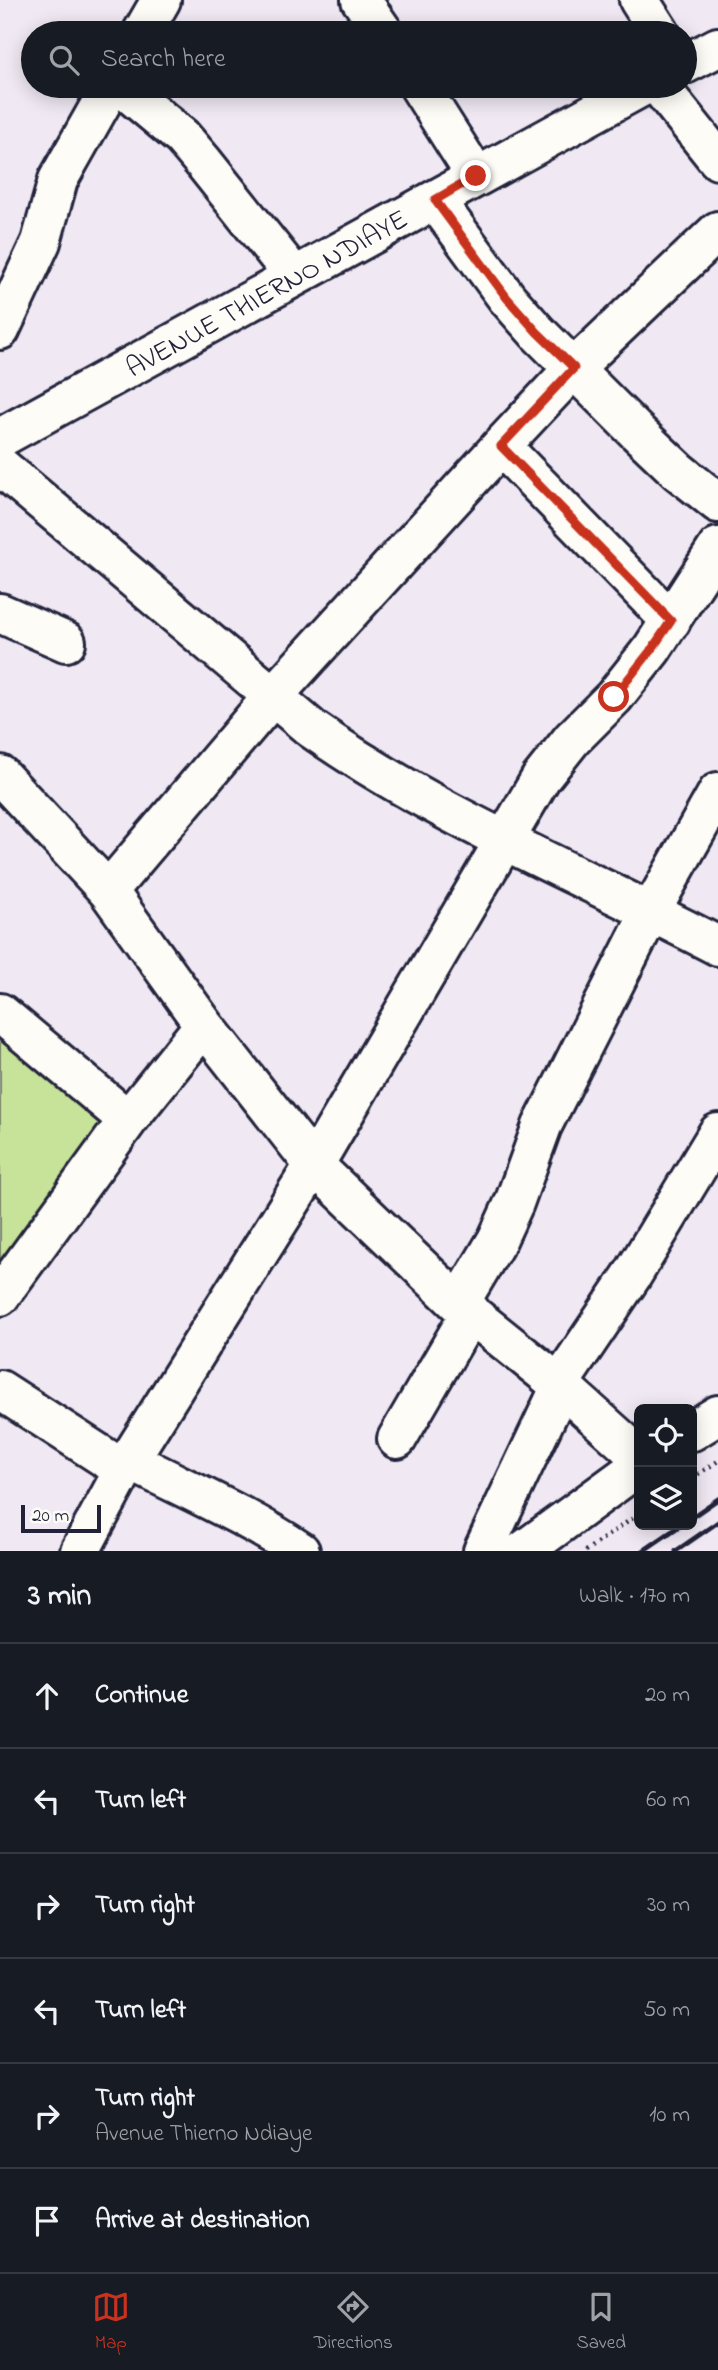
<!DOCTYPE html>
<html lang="en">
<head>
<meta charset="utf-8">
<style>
	body { margin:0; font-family:"Indie Flower",sans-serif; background:#20242c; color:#f1f3f6 }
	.controls { position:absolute; right:21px; bottom:21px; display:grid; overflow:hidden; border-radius:10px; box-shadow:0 4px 18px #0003 }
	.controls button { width:63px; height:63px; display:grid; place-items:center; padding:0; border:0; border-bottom:2px solid #363941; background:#171b24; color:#f1f3f6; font:35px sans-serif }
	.scale { position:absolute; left:21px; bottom:18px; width:80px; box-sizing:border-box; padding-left:7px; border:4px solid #22223b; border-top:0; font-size:19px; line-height:24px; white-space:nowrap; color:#22223b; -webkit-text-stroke:5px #fdfcf7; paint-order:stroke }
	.stop { position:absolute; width:21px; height:21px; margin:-16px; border:5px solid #c8321e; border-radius:50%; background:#fff }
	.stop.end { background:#c8321e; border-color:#fff; box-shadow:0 2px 7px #0008 }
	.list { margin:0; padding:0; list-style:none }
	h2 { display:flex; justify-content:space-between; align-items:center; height:91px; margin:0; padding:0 28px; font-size:30px }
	h2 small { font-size:23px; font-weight:400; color:#9ea1a6 }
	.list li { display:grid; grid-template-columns:46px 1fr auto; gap:21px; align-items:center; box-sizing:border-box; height:105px; padding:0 28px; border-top:2px solid #363941 }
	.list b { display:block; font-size:26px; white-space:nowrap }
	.list p { margin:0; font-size:23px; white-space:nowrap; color:#9ea1a6 }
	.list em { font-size:23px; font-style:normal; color:#9ea1a6 }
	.icon { flex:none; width:38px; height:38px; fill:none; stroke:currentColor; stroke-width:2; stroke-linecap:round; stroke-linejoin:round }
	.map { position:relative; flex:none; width:718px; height:1551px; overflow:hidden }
	.search { position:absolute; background:#171b24; box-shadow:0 4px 18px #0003; left:21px; right:21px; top:21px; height:77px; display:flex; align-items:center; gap:18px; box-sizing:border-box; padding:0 24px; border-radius:38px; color:#9ea1a6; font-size:26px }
	.sheet { height:721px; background:#171b24 }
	nav { display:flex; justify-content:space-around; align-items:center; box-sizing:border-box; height:98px; border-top:2px solid #363941; background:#171b24; font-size:19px; color:#9ea1a6 }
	nav a { display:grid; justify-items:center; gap:4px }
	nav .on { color:#c8321e }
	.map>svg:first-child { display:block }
	.green { fill:#c7e39a; stroke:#74826a; stroke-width:2 }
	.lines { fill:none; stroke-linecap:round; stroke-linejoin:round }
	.minor-casing { stroke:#22223b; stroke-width:44 }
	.path { stroke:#22223b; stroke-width:4.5; stroke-dasharray:2 5; stroke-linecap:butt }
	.minor { stroke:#fdfcf7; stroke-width:38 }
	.rail { stroke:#22223b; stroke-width:5 }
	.route { stroke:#c8321e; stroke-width:9 }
	.labels { text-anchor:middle; stroke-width:7; stroke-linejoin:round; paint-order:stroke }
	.street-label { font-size:28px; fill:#22223b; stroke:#fdfcf7 }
</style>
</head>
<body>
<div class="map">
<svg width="718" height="1551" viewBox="0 0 718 1551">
	<rect width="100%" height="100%" fill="#f0e9f4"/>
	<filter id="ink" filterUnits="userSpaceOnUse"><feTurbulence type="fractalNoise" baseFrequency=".0143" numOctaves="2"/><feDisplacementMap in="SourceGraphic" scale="14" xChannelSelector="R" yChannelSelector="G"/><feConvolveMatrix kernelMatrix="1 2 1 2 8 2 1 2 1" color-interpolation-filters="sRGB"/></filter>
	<g filter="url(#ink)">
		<path class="green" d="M 0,1024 L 117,1118 L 0,1290 Z"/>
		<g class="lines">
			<defs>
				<path id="minor" d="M 361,0 L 384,33
					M 639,0 L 660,33
					M 142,33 L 161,0
					M 685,64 L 718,47
					M 121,86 L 182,137 L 204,163 L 294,276
					M 419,86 L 476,176
					M 659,86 L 718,160
					M 435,200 L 507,298 L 537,332 L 637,432 L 678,471 L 718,503
					M 0,330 L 41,242 L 58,180 L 111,86
					M 0,438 L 643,86
					M 501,446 L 671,621
					M 0,466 L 312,729 C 438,817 582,875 718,946
					M 0,613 L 66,642
					M 0,775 L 108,891 L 204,1025 L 314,1165 L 459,1304 L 561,1386 L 639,1456
					M 108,891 L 273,696 L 501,446 L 574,368 L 718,231
					M 0,1013 L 128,1120
					M 0,1296 L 128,1120 L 204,1025
					M 459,1304 L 497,1240 L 514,1203 L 542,1126 L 651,911 L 718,792
					M 559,1384 L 633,1274 L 718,1133
					M 0,1390 L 124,1470
					M 692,1431 L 718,1415
					M 397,1439 L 471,1312
					M 129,1460 C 187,1490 246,1515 300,1551
					M 80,1551 L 129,1460 L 314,1165 L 541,778 L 572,739 L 614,697 L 652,649 L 718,547
					M 483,1551 L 561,1386
					M 523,1551 L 639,1466"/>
			</defs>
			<use href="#minor" class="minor-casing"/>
			<path class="path" d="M 692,1478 L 718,1461
				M 585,1551 L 639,1514"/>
			<use href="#minor" class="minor"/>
			<path class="rail" d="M 692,1517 L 718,1499
				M 643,1551 L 681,1525
				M 676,1551 L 718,1522"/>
		</g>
	</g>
	<g class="lines" filter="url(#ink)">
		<path class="route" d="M 476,176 L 435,200 L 507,298 L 537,332 L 574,368 L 501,446 L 671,621 L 652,649 L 614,697"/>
	</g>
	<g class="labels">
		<g class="street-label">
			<text transform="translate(266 292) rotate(-29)" y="10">AVENUE THIERNO NDIAYE</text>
		</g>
	</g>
</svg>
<div class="controls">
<button><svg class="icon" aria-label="locate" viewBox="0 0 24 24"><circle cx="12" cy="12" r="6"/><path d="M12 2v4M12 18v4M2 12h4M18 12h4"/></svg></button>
<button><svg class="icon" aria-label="layers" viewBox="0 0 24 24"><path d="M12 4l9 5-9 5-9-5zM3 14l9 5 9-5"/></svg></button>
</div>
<div class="scale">20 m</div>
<div class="stop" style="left:614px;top:697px"></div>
<div class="stop end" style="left:476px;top:176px"></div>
<div class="search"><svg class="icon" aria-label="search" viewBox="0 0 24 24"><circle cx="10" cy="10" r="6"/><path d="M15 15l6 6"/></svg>Search here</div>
</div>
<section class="sheet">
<h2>3 min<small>Walk · 170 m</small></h2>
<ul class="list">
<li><svg class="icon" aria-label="ahead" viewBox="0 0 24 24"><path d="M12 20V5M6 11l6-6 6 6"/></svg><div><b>Continue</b></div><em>20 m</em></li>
<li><svg class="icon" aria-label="left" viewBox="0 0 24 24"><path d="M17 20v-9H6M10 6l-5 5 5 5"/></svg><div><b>Turn left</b></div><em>60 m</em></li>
<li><svg class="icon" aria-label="right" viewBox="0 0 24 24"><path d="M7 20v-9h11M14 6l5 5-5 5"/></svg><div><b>Turn right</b></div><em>30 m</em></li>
<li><svg class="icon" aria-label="left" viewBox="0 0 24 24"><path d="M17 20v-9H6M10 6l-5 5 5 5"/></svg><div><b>Turn left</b></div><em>50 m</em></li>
<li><svg class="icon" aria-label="right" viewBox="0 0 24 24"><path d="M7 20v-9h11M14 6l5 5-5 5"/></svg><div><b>Turn right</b><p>Avenue Thierno Ndiaye</p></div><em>10 m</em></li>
<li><svg class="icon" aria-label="arrive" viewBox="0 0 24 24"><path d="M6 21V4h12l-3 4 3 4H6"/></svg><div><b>Arrive at destination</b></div></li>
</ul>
</section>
<nav>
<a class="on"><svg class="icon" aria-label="map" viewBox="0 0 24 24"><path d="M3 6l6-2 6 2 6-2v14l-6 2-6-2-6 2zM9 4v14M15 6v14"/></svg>Map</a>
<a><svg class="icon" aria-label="directions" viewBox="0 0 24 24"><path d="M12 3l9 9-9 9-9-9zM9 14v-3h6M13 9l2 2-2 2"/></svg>Directions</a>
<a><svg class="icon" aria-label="saved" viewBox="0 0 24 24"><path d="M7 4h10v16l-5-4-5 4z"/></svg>Saved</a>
</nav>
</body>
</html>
